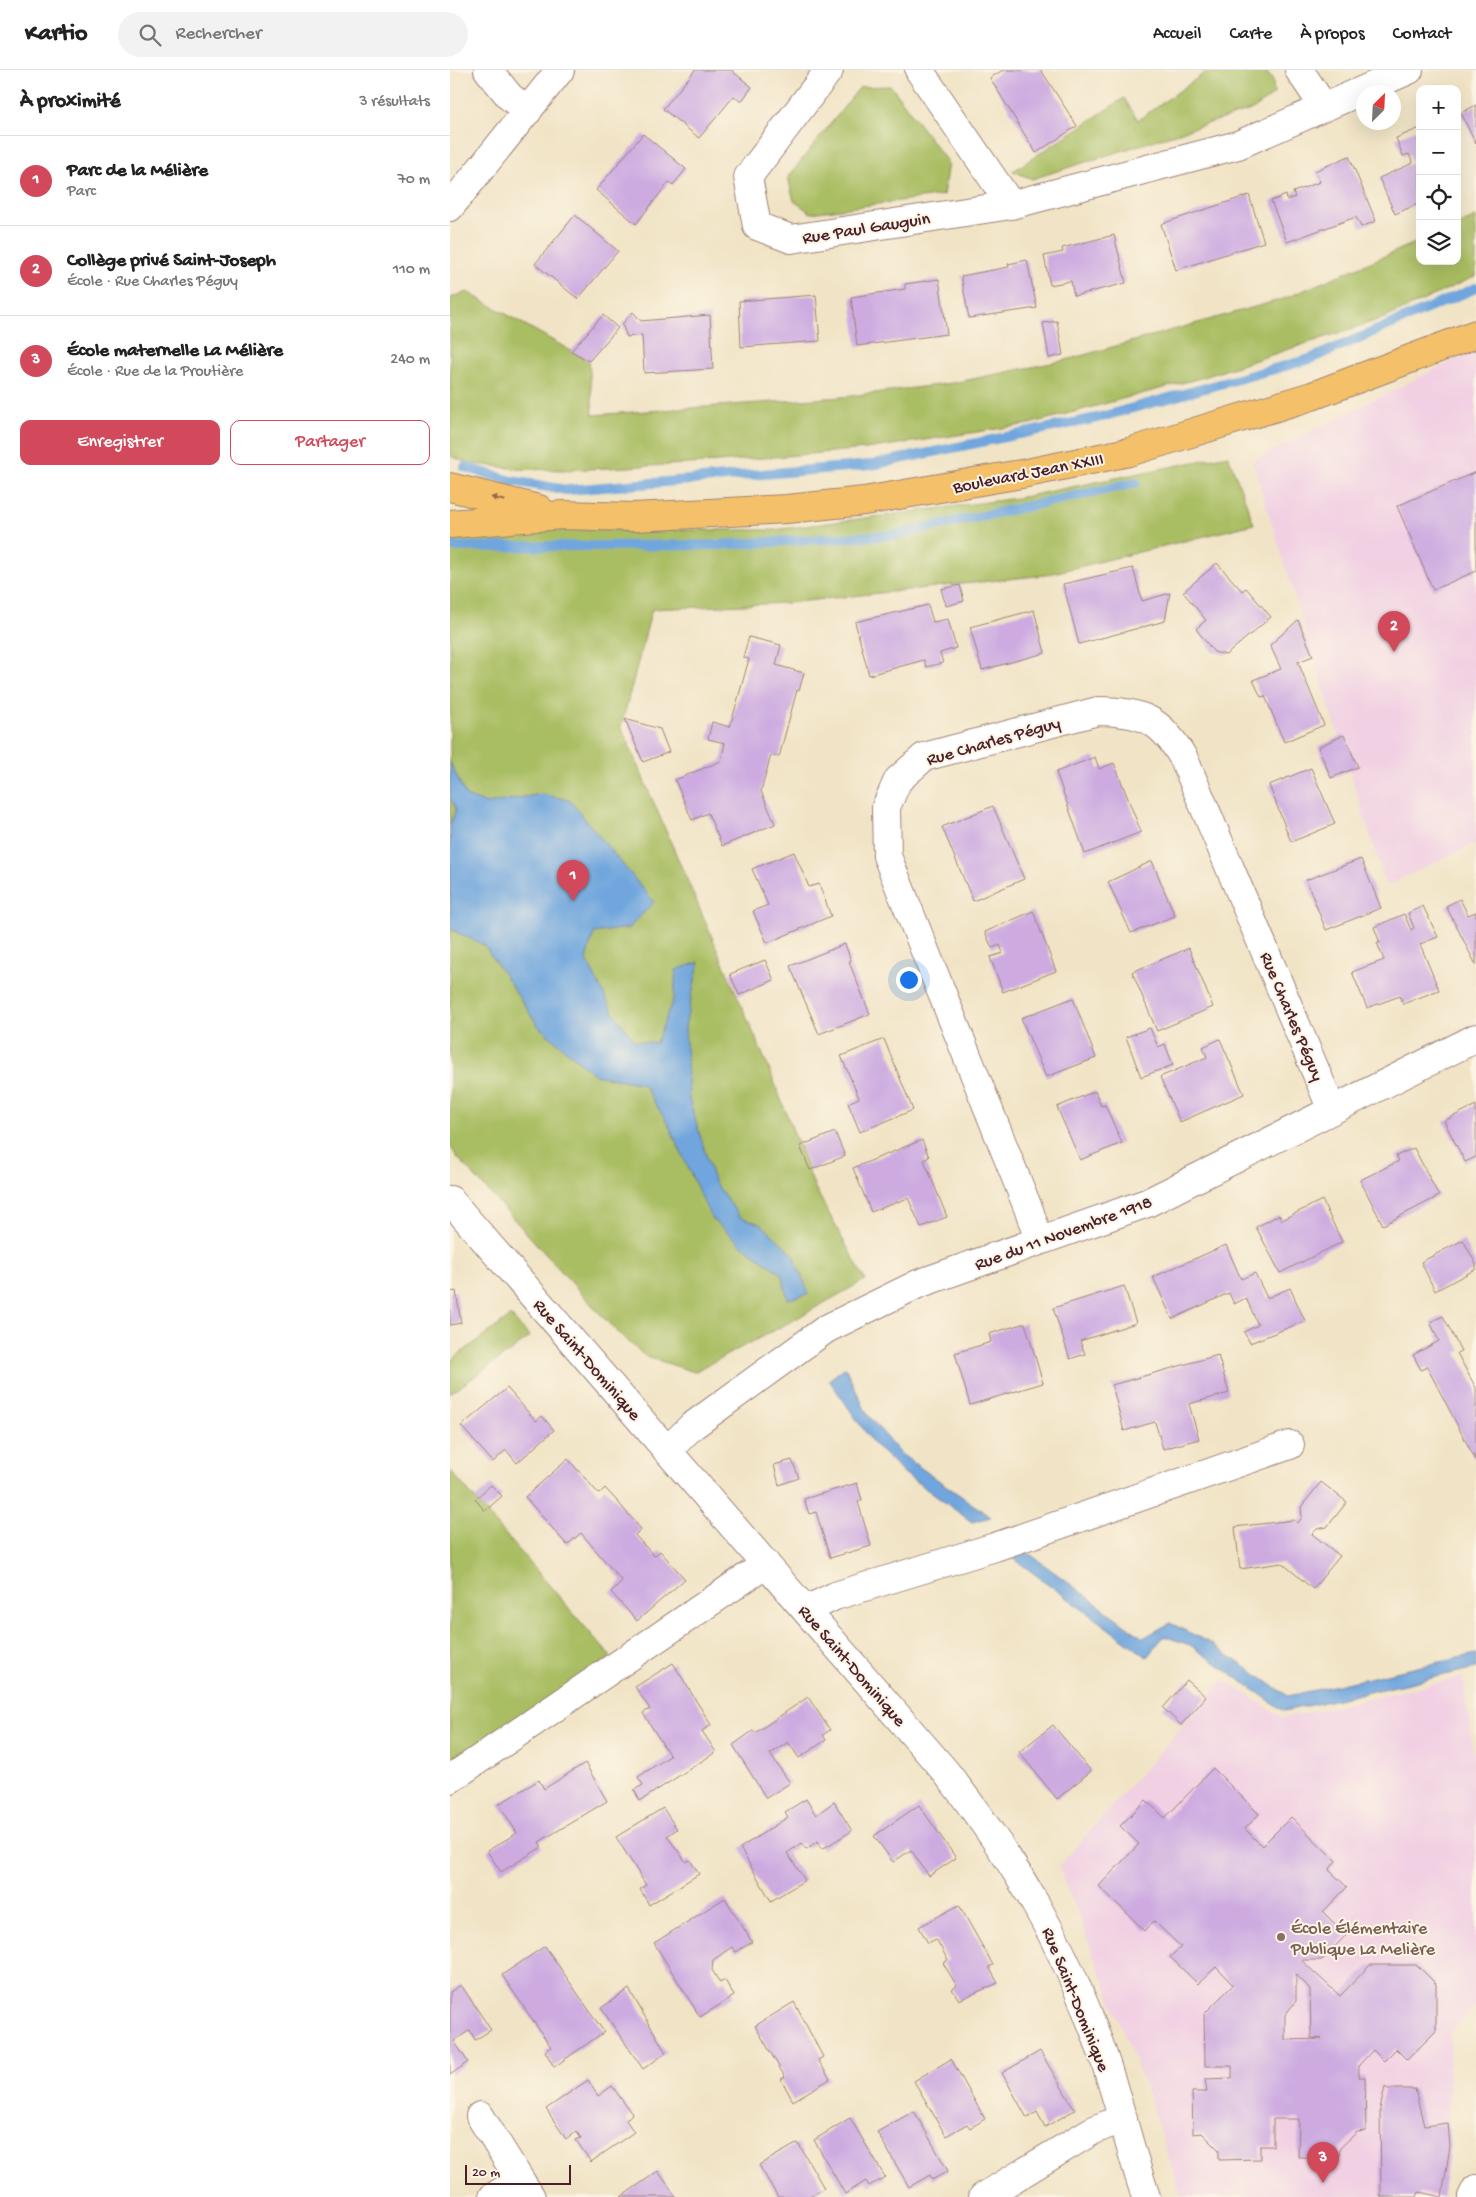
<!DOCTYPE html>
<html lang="fr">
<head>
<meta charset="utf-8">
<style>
	body { margin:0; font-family:"Gochi Hand",sans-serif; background:#f2f2f2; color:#222 }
	.controls { position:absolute; right:15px; top:15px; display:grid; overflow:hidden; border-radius:10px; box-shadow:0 5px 20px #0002 }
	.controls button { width:45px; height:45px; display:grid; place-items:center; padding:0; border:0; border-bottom:1px solid #e0e0e0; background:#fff; color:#222; font:25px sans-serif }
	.compass { position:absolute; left:906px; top:15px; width:45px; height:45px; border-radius:50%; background:#fff; box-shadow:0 5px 20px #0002; rotate:24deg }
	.scale { position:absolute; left:15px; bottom:12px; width:106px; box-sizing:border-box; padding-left:5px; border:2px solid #4a1f2b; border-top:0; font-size:14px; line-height:18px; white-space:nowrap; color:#4a1f2b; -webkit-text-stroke:4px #fcf5e5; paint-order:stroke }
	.you { position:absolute; left:458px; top:909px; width:18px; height:18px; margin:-12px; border:4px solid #fff; border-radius:50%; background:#1a73e8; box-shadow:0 0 0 8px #1a73e833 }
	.badge { display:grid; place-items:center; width:32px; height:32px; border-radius:50%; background:#d1495b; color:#fff; font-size:16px; font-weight:700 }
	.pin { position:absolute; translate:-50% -41px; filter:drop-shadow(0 1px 2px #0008) }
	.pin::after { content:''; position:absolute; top:26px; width:18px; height:15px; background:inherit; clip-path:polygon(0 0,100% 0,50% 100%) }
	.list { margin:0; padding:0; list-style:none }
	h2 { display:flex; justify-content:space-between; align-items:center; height:65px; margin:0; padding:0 20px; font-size:21px }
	h2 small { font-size:16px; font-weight:400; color:#767676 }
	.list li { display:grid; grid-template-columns:32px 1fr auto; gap:15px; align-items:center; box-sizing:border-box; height:90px; padding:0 20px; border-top:1px solid #e0e0e0 }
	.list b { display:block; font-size:19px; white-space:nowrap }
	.list p { margin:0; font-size:16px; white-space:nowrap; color:#767676 }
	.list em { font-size:16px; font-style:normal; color:#767676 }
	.actions { display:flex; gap:10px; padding:15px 20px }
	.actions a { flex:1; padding:11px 0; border:1px solid #d1495b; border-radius:10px; text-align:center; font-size:18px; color:#d1495b }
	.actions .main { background:#d1495b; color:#fff }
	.icon { flex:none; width:28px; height:28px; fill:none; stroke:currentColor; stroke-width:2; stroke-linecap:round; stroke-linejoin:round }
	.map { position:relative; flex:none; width:1026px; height:2127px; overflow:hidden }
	header { display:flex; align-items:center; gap:30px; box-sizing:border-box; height:70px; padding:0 25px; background:#fff; border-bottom:1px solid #e0e0e0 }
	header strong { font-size:24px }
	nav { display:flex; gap:28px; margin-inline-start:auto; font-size:18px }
	.search { width:350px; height:45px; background:#f2f2f2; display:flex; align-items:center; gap:12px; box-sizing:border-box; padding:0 18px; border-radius:28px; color:#767676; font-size:19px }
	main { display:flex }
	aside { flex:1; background:#fff }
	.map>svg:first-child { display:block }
	.built { fill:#f1d0e3 }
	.green { fill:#a9bd62; stroke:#7a6e46 }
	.water { fill:#6fa6dd; stroke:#5c6284 }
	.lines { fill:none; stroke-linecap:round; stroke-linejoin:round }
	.stream { stroke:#6fa6dd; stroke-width:10 }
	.building { fill:#cdabe1; fill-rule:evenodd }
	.minor-casing { stroke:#9e8278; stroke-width:30 }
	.major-casing { stroke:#9e8278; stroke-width:30 }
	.minor { stroke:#fff; stroke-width:28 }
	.major { stroke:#f4c16a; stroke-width:28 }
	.oneway { fill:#966847 }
	.education-dot { fill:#8d6e63; stroke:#fcf5e5; stroke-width:2 }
	.labels { text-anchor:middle; stroke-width:4; stroke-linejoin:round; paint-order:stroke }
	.street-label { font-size:18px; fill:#4a1f2b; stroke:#fcf5e5 }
	.education-label { font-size:18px; fill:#785e54; stroke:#fcf5e5; text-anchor:start }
</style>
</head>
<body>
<header>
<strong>Kartio</strong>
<div class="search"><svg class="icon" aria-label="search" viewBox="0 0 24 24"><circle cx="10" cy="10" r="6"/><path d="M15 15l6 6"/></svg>Rechercher</div>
<nav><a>Accueil</a><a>Carte</a><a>À propos</a><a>Contact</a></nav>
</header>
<main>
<aside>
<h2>À proximité<small>3 résultats</small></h2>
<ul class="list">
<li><span class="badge">1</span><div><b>Parc de la Mélière</b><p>Parc</p></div><em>70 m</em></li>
<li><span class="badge">2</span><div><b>Collège privé Saint-Joseph</b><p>École · Rue Charles Péguy</p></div><em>110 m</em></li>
<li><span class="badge">3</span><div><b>École maternelle La Mélière</b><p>École · Rue de la Proutière</p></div><em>240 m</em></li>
</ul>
<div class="actions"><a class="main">Enregistrer</a><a>Partager</a></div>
</aside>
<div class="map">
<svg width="1026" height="2127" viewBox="0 0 1026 2127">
	<rect width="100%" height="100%" fill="#fcf5e5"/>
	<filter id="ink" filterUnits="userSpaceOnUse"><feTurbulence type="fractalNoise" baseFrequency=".02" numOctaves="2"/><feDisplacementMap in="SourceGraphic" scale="10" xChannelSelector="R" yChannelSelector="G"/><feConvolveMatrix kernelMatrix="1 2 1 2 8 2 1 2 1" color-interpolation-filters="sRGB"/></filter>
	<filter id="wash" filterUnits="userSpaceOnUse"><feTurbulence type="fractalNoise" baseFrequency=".0096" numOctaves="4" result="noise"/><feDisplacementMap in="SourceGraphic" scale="20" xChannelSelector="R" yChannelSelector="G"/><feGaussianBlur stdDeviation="1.12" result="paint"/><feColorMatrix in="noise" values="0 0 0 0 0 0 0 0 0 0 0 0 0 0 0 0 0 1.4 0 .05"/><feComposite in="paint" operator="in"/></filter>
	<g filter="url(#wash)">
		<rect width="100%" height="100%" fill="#f1e4c6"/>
		<path class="built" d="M 1026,279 L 1026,773 L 936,816 L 802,391 Z
			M 1013,1607 L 1026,1700 L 1026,1937 L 1000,1963 L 998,2053 L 1000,2076 L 992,2127 L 731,2127 L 699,2027 L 609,1796 L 774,1609 L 833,1648 Z"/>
		<path class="green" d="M 759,0 L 815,0 L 823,11 L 824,24 L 804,39 L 582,109 L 563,101 L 674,28 L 688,50 Z
			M 441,16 L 498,93 L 493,125 L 361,143 L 344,131 L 338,107 L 410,17 Z
			M 1026,147 L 1026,206 L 937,247 L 754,307 L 579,354 L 416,379 L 256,393 L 119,400 L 68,399 L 18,393 L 0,386 L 0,228 L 17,222 L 139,291 L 143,345 L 392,327 L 503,313 L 616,290 L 833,229 L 970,171 L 970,191 L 1007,191 L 1007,155 Z
			M 778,385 L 804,454 L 595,505 L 338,533 L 202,539 L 171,657 L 322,1006 L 365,1118 L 415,1210 L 342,1251 L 244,1302 L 195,1286 L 164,1259 L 7,1087 L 0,1076 L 0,465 L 88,459 L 324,460 L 568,428 Z
			M 61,1246 L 80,1267 L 0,1324 L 0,1291 Z
			M 0,1400 L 161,1587 L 0,1696 Z"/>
		<path class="water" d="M 0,692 L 16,726 L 37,734 L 91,724 L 119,730 L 204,832 L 179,858 L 144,863 L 136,889 L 163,942 L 185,971 L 206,973 L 224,927 L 226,900 L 249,892 L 235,957 L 239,1029 L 264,1111 L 290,1147 L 311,1154 L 343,1184 L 359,1224 L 338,1229 L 331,1203 L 294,1177 L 261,1148 L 218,1054 L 193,1014 L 145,1005 L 89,957 L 34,875 L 0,859 L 0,754 L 6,740 L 0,727 Z
			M 395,1297 L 417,1344 L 451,1384 L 541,1447 L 522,1452 L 454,1403 L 423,1373 L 379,1310 Z
			M 577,1482 L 693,1568 L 720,1553 L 760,1573 L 838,1626 L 1026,1584 L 1026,1598 L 834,1641 L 740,1575 L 714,1566 L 697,1587 L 563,1488 Z"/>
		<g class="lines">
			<path class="stream" d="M 15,397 L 62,411 L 117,420 L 421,395 L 647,348 L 860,289 L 1026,218
				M 2,477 L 268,475 L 444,465 L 686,413"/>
		</g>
		<g id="blocks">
			<path class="building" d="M 245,0 L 281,0 L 302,17 L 291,32 L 284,26 L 249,68 L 213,39 Z
				M 553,0 L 591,0 L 627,56 L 586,83 L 540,8 Z
				M 1026,35 L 1026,74 L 1011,43 Z
				M 970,58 L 970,133 L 945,144 L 929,108 L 963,93 L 959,84 L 953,86 L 946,68 Z
				M 193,64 L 236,99 L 223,115 L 219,112 L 186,154 L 146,120 Z
				M 899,86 L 926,151 L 911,157 L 906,147 L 837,172 L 821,131 L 836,125 L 837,130 L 845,127 L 843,122 L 870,112 L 865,101 Z
				M 799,125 L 814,172 L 726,200 L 711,154 Z
				M 125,145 L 168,181 L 128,229 L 85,194 Z
				M 664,165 L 676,213 L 624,226 L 621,211 L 600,215 L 594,186 L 613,182 L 612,178 Z
				M 577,190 L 587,238 L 519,248 L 511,206 L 559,197 L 558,194 Z
				M 489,209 L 497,264 L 407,276 L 401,227 L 455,219 L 455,214 Z
				M 366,225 L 370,271 L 291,277 L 289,231 Z
				M 183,242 L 191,251 L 260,245 L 263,299 L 194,303 L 192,265 L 177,267 L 172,254 Z
				M 153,245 L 168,258 L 139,291 L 121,281 Z
				M 607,251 L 613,285 L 599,288 L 593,253 Z
				M 1026,402 L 1026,501 L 983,520 L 947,436 Z
				M 767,493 L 792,521 L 796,518 L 821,547 L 776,585 L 764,582 L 746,559 L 756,550 L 733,522 Z
				M 683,498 L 692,531 L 720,523 L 715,551 L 629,574 L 613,514 Z
				M 510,515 L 514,531 L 496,536 L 491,519 Z
				M 478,535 L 483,552 L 498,549 L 506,578 L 490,583 L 493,593 L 476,597 L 474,590 L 419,605 L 405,552 Z
				M 584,540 L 595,583 L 532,600 L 520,557 Z
				M 848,550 L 863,586 L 848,592 L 874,655 L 834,672 L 815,626 L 811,627 L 803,610 L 831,599 L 820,575 Z
				M 299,567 L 331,575 L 326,595 L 354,603 L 349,621 L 347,620 L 329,687 L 321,685 L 311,721 L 325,754 L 272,776 L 258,743 L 242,750 L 225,710 L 271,691 L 275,673 L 258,669 L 262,652 L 280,657 L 299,589 L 293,587 Z
				M 175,649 L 210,659 L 219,682 L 193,692 Z
				M 894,665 L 908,697 L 881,708 L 868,677 Z
				M 645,687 L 649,699 L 664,693 L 691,762 L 635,784 L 606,702 Z
				M 861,698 L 885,754 L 841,772 L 819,715 Z
				M 543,736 L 574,809 L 523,831 L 492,757 Z
				M 344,782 L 359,817 L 369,814 L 381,846 L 317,873 L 303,841 L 318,835 L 302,799 Z
				M 911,789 L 931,838 L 876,860 L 856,810 Z
				M 702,791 L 725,846 L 681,863 L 658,812 Z
				M 1010,829 L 1018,845 L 1026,842 L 1026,895 L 996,836 Z
				M 973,836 L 988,867 L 970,874 L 989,920 L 953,934 L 950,926 L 917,938 L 902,902 L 934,890 L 927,873 L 930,873 L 924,857 L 954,844 L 961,860 L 964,858 L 958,843 Z
				M 583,841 L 606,901 L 553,922 L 540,887 L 553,883 L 550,875 L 542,878 L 535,862 Z
				M 395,874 L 401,891 L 399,892 L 420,944 L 369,964 L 340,896 Z
				M 739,878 L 763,937 L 707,961 L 682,902 Z
				M 315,890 L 324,910 L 289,925 L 280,904 Z
				M 623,928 L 646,988 L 596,1007 L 571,948 Z
				M 700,958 L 708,977 L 715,974 L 723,995 L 691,1007 L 676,967 Z
				M 434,969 L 463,1040 L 410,1062 L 398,1033 L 409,1028 L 391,986 Z
				M 770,969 L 794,1024 L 730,1052 L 710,1007 L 757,987 L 753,977 Z
				M 645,1021 L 651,1036 L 655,1035 L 672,1073 L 630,1090 L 607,1037 Z
				M 1026,1035 L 1026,1087 L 1015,1092 L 994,1051 Z
				M 385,1062 L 395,1086 L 360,1100 L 350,1076 Z
				M 472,1070 L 479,1087 L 474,1090 L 497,1147 L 471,1157 L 458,1128 L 421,1142 L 403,1098 Z
				M 964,1078 L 989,1126 L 933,1155 L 910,1110 L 949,1091 L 946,1086 Z
				M 872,1130 L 892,1172 L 830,1203 L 806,1157 L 829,1145 L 832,1150 Z
				M 1013,1170 L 1026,1194 L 1026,1199 L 985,1221 L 971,1192 Z
				M 776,1175 L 791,1209 L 805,1203 L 817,1228 L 840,1218 L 855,1251 L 800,1273 L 794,1262 L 808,1255 L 796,1228 L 784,1234 L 779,1223 L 722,1249 L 703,1207 Z
				M 674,1216 L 686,1253 L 630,1271 L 635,1284 L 620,1289 L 603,1238 Z
				M 6,1221 L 11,1253 L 0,1255 L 0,1222 Z
				M 993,1246 L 1011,1281 L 1007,1283 L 1026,1318 L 1026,1391 L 977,1297 L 971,1300 L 963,1285 L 989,1271 L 980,1252 Z
				M 575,1253 L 593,1313 L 520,1335 L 505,1283 L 541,1272 L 539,1264 Z
				M 768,1285 L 779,1323 L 739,1334 L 749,1369 L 713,1379 L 705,1352 L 674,1361 L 662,1315 Z
				M 57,1318 L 86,1351 L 92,1346 L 104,1360 L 67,1393 L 56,1380 L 43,1392 L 11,1356 Z
				M 118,1389 L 149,1424 L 155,1418 L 167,1431 L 191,1459 L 185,1465 L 204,1486 L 210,1481 L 235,1509 L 187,1551 L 161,1522 L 172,1511 L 131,1463 L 117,1475 L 75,1427 Z
				M 342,1390 L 349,1408 L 329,1415 L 324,1395 Z
				M 871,1412 L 897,1432 L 877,1457 L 867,1459 L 862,1464 L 890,1486 L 863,1519 L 832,1493 L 790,1499 L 785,1457 L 844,1450 L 848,1453 L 852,1447 L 851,1437 Z
				M 407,1413 L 412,1430 L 408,1432 L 421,1476 L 380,1488 L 366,1442 L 359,1444 L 354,1429 Z
				M 41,1415 L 52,1426 L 35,1441 L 25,1429 Z
				M 223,1593 L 261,1655 L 252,1661 L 266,1682 L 190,1731 L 184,1720 L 193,1715 L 188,1707 L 220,1686 L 193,1643 L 200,1639 L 185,1617 Z
				M 737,1610 L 756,1627 L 731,1655 L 713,1638 Z
				M 358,1627 L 380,1660 L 373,1665 L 376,1670 L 349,1688 L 338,1672 L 320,1684 L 340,1713 L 316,1728 L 283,1675 L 304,1660 L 305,1663 Z
				M 603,1655 L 641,1701 L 607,1729 L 569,1682 Z
				M 135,1693 L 157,1731 L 89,1772 L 92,1777 L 51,1802 L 37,1781 L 67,1763 L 49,1734 L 89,1710 L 94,1719 Z
				M 763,1698 L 809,1744 L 795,1759 L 812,1776 L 841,1747 L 886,1791 L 879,1800 L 897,1817 L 873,1842 L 896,1865 L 872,1890 L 851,1890 L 890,1926 L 920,1895 L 967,1895 L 986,1914 L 986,1961 L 957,1990 L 946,1979 L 934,1991 L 923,1980 L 909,1995 L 909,2007 L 915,2007 L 916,2061 L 907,2062 L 890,2078 L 889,2088 L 848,2087 L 849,2049 L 823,2049 L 823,2076 L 810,2076 L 810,2089 L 769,2090 L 769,2080 L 752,2063 L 743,2064 L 742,2022 L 757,2022 L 755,2009 L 782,2008 L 782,1996 L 755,1996 L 754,1944 L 783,1915 L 766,1897 L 748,1914 L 720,1887 L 731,1877 L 704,1851 L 695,1861 L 649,1816 L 689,1774 L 670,1756 L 696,1730 L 715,1748 ZM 846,1904 L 860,1919 L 861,1968 L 872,1969 L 835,1970 L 835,1945 L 846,1931 Z
				M 356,1729 L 366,1745 L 384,1732 L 402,1761 L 372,1779 L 368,1771 L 356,1779 L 352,1773 L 337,1783 L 355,1810 L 321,1831 L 290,1778 L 338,1747 L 335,1742 Z
				M 469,1735 L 506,1788 L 479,1806 L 461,1780 L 443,1792 L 424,1766 Z
				M 213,1738 L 227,1759 L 217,1766 L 236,1792 L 240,1790 L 249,1804 L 199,1835 L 190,1819 L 196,1815 L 166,1767 Z
				M 275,1828 L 302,1872 L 286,1882 L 282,1877 L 263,1890 L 262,1900 L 270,1913 L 275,1910 L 284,1926 L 250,1947 L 204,1873 Z
				M 509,1835 L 543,1895 L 539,1897 L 548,1913 L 509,1930 L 502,1919 L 507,1916 L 493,1893 L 498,1890 L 486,1869 L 478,1873 L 469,1857 Z
				M 95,1876 L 154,1962 L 104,1997 L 95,1981 L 101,1977 L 52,1905 Z
				M 11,1915 L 41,1960 L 25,1970 L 20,1960 L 4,1971 L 18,1992 L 0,2005 L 0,1922 Z
				M 179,1919 L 216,1983 L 193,1999 L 151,1938 Z
				M 344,1932 L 373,1987 L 368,1990 L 380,2009 L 343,2031 L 331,2009 L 335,2007 L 305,1956 Z
				M 590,1981 L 625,2040 L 595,2057 L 587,2042 L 577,2048 L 552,2003 Z
				M 501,1989 L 535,2049 L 520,2058 L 517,2054 L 496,2066 L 464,2011 Z
				M 138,2010 L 148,2026 L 162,2016 L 182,2044 L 176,2050 L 184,2062 L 141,2092 L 126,2070 L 131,2068 L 126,2061 L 116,2069 L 96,2039 Z
				M 935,2017 L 938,2019 L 965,2019 L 974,2056 L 998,2053 L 1000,2076 L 992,2127 L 969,2122 L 967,2127 L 931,2127 L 930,2039 Z
				M 464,2041 L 498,2101 L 482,2110 L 480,2105 L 459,2117 L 427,2062 Z
				M 400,2048 L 435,2107 L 419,2116 L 416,2111 L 395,2124 L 364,2070 Z
				M 348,2073 L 374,2118 L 358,2127 L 328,2127 L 309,2095 Z
				M 208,2101 L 226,2127 L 171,2127 Z"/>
		</g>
	</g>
	<g filter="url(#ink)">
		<use href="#blocks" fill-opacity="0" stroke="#9e8278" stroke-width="1"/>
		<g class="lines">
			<defs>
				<path id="minor" d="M 38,0 L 60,27 L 78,41
					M 379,0 L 298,107 L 307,156 L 341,169 L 561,135 L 788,75 L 959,0
					M 469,0 L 561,135
					M 849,0 L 874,37
					M 0,137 L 110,0
					M 0,1130 L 495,1701 C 565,1790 617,1878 653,1985 C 669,2032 680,2080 696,2127
					M 589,1171 L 580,1143 L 437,786 L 436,737 L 448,710 L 474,687 L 648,641 C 693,642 711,649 734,689 L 882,1040
					M 217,1381 L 241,1357 L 376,1259 L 468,1214 L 697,1133 L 1026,968
					M 356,1540 L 385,1526 L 545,1477 L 840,1375
					M 0,1709 L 316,1494
					M 30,2046 L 70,2110
					M 43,2127 L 70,2110 L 81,2127
					M 533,2127 L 642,2061 L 673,2048
					M 1022,2127 L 1026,2119"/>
				<path id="major" d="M 0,417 L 89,439
					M 0,454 L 112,445 L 184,447 L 337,439 L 414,431 L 577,403 L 679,382 L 862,326 L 1026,264"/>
			</defs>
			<use href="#minor" class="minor-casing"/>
			<use href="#major" class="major-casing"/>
			<use href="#minor" class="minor"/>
			<use href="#major" class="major"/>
		</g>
		<defs><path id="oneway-solid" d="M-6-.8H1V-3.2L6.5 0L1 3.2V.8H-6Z" transform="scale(1.25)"/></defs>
		<use class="oneway" href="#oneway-solid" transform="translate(48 429) rotate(-166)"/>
	</g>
	<circle class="education-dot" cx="831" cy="1867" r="5"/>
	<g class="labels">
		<g class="street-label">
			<text transform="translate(416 157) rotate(-9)" y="6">Rue Paul Gauguin</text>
			<text transform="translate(578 402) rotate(-11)" y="6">Boulevard Jean XXIII</text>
			<text transform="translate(543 670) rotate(-16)" y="6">Rue Charles Péguy</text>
			<text transform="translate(843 946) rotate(67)" y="6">Rue Charles Péguy</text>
			<text transform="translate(613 1162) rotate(-20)" y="6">Rue du 11 Novembre 1918</text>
			<text transform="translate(138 1289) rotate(49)" y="6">Rue Saint-Dominique</text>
			<text transform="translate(403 1595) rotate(49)" y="6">Rue Saint-Dominique</text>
			<text transform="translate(627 1929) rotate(68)" y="6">Rue Saint-Dominique</text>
		</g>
		<g class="education-label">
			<text x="841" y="1863">École Élémentaire<tspan x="841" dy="21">Publique La Melière</tspan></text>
		</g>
	</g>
</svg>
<div class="controls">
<button>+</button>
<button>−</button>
<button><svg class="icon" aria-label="locate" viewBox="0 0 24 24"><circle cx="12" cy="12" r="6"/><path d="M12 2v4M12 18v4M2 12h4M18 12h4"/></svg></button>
<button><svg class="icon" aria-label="layers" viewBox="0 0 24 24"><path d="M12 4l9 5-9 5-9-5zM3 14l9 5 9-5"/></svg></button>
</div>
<svg class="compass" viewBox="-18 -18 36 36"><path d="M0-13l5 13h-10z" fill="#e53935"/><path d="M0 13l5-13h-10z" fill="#767676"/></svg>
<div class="scale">20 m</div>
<div class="you"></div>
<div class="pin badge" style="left:123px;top:831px">1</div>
<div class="pin badge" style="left:944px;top:582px">2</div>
<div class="pin badge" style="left:873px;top:2113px">3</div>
</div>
</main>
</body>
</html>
